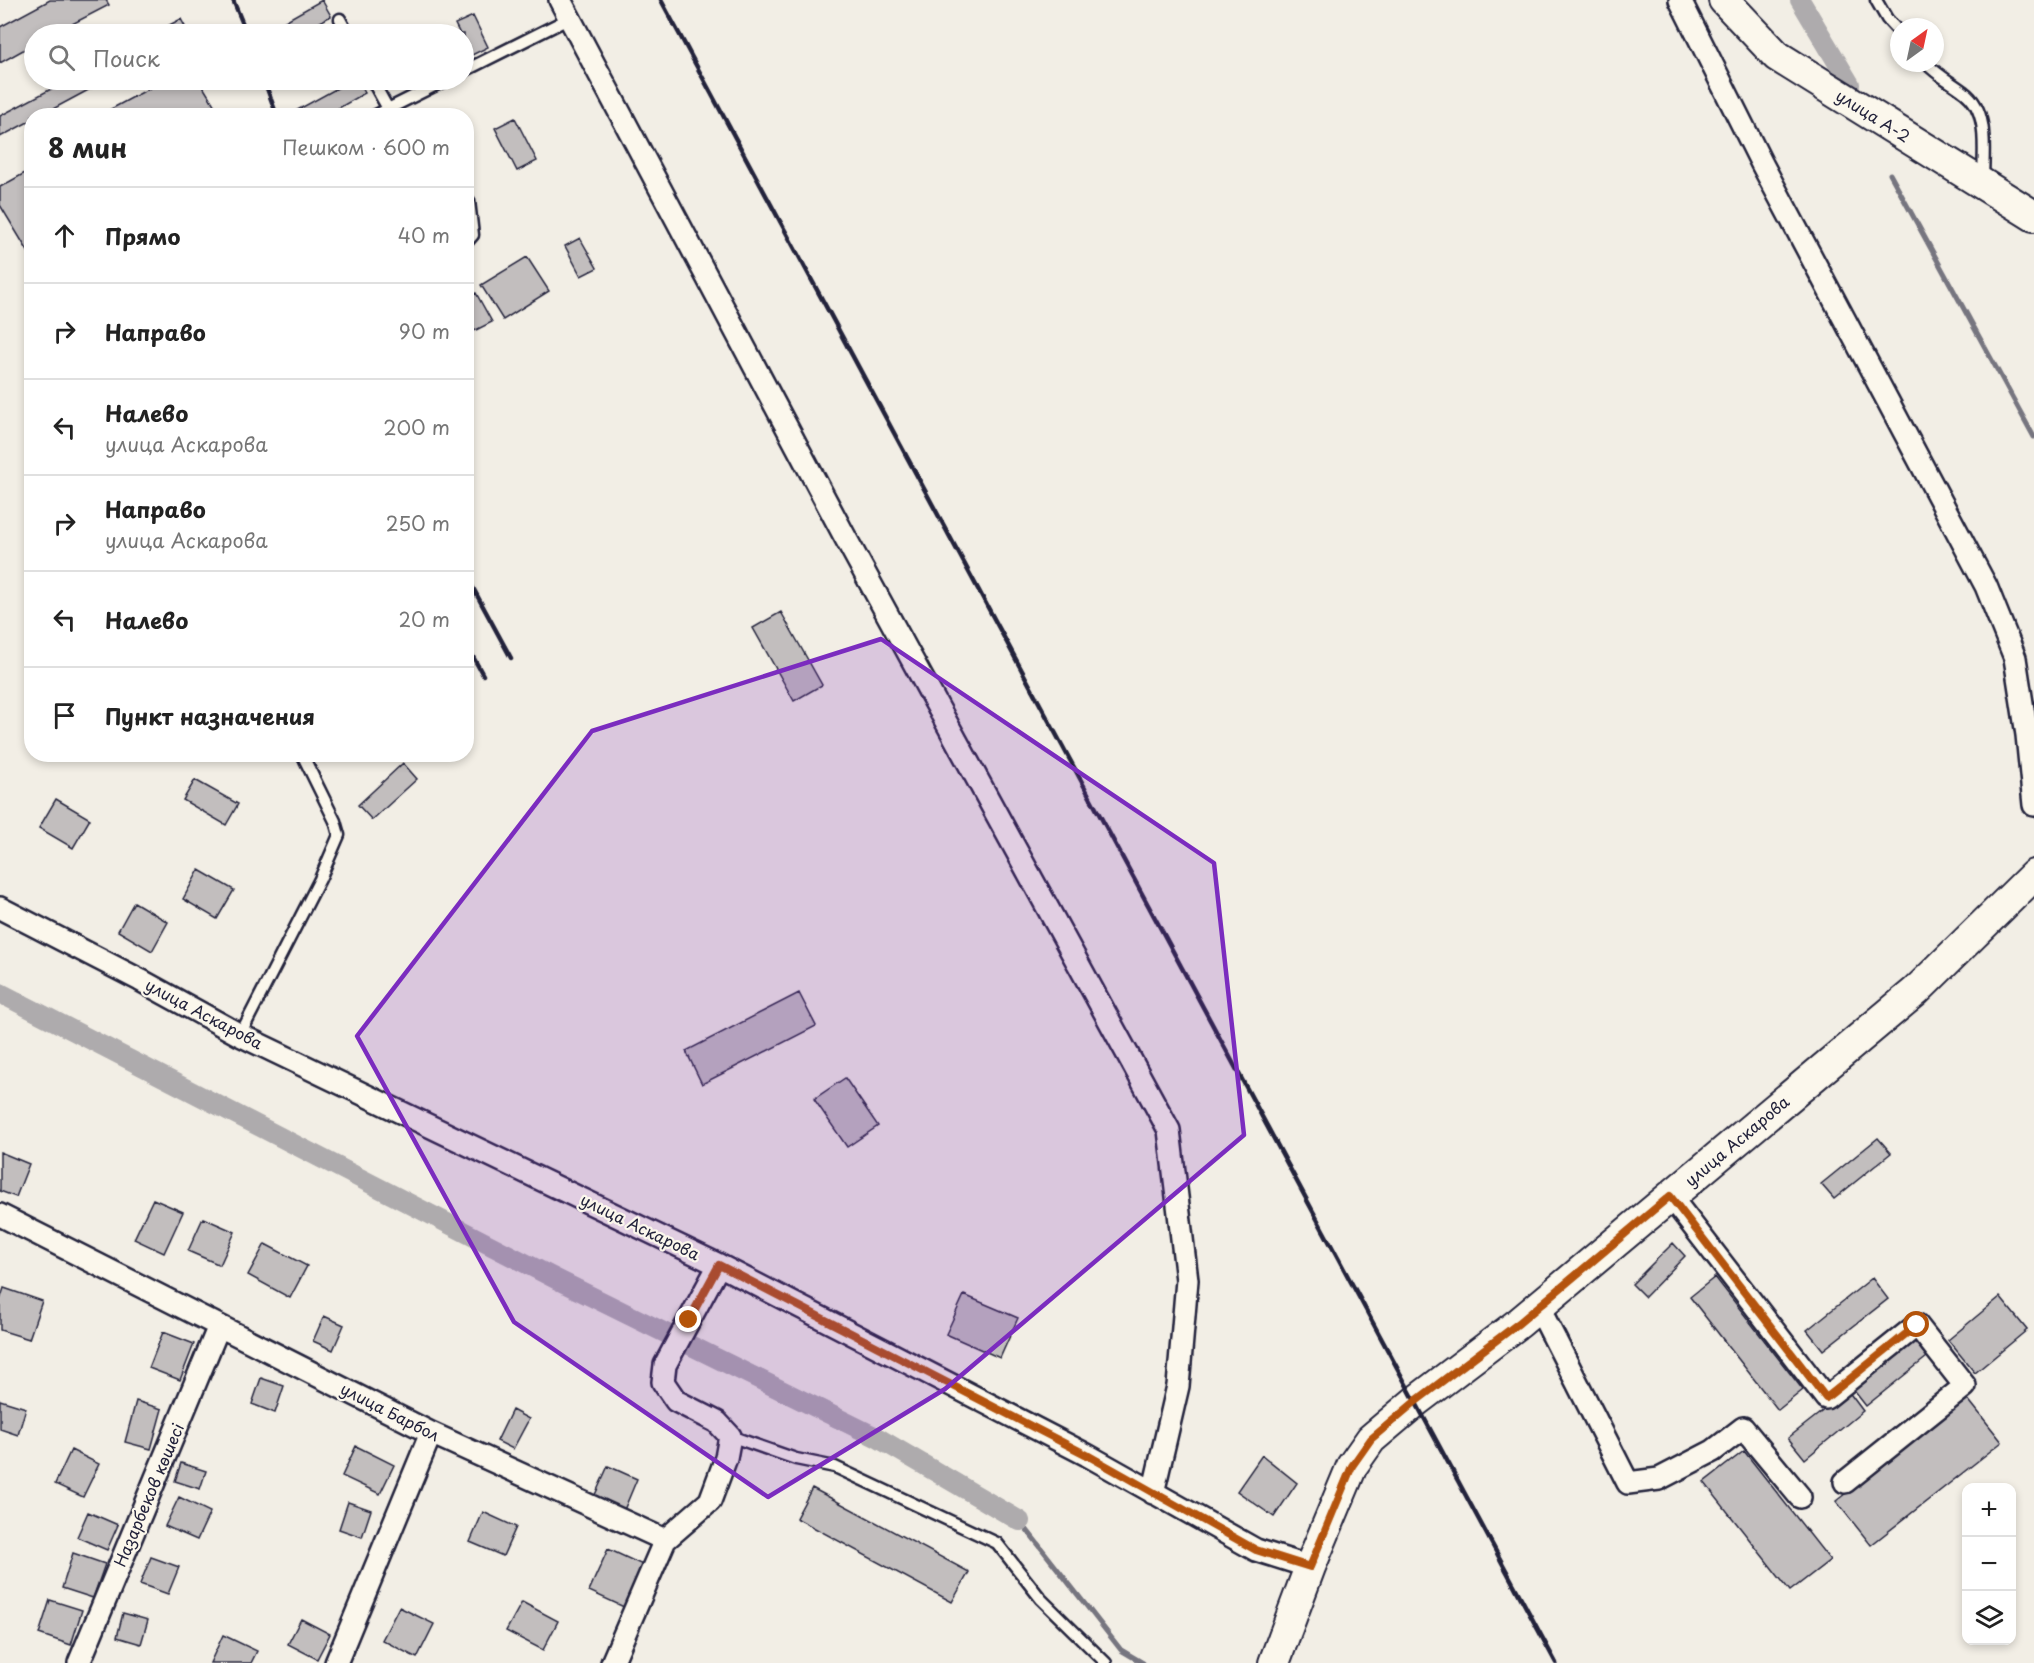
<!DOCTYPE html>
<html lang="ru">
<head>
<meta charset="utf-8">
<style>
	body { margin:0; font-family:"Playpen Sans",sans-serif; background:#f6f6f6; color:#222 }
	.controls { position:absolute; right:18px; bottom:18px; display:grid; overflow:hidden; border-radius:12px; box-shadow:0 3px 9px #0003 }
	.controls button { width:54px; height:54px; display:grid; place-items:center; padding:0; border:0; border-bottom:2px solid #e0e0e0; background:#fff; color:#222; font:30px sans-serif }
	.compass { position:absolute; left:1890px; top:18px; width:54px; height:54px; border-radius:50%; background:#fff; box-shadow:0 3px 9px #0003; rotate:33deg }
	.stop { position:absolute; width:18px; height:18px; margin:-14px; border:4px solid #b45309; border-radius:50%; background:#fff }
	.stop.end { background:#b45309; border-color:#fff; box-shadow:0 2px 6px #0008 }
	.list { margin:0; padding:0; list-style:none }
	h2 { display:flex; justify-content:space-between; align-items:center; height:78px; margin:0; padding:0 24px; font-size:26px }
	h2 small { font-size:20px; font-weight:400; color:#767676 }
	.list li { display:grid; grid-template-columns:39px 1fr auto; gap:18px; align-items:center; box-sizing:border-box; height:96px; padding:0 24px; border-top:2px solid #e0e0e0 }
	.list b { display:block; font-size:22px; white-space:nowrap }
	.list p { margin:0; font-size:20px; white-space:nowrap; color:#767676 }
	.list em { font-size:20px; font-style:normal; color:#767676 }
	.icon { flex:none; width:33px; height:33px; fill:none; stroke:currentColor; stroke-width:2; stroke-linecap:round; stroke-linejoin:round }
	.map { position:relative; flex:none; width:2034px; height:1663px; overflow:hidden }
	.search { position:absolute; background:#fff; box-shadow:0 3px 9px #0003; left:24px; top:24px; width:450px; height:66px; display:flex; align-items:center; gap:15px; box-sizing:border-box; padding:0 21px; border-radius:33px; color:#767676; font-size:22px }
	.panel { position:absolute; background:#fff; box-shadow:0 3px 9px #0003; left:24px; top:108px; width:450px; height:654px; border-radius:24px }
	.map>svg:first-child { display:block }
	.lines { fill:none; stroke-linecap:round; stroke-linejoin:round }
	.stream { stroke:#76747f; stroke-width:5 }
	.canal { stroke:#aeabad; stroke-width:20 }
	.building { fill:#c2bebe; stroke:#22223b; stroke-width:1.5 }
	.service-casing { stroke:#22223b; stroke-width:15 }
	.minor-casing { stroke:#22223b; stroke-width:26 }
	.secondary-casing { stroke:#22223b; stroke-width:34 }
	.service { stroke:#fbf7ec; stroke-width:10 }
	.minor { stroke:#fbf7ec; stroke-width:21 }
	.secondary { stroke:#fbf7ec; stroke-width:30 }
	.rail { stroke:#22223b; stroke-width:4.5 }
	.route { stroke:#b45309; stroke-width:8 }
	.marked { fill:#7b2cbf; fill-opacity:0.2; stroke:#7b2cbf; stroke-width:4.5; stroke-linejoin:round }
	.labels { text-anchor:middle; stroke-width:4.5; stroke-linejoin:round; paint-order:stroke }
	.street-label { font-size:16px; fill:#22223b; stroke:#fbf7ec }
</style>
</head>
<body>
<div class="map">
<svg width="2034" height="1663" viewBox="0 0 2034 1663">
	<rect width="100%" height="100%" fill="#f2eee5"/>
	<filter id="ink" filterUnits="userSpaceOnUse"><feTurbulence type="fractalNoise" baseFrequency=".0167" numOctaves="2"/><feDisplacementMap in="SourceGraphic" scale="12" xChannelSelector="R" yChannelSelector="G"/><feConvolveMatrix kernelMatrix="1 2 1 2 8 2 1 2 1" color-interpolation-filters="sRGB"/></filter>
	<g filter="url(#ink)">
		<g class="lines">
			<path class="stream" d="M 1890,174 L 2034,437
				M 1020,1521 L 1121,1650 L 1143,1663"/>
			<path class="canal" d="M 1800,0 L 1850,84
				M 0,993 L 556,1279 L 878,1438 L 1020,1521"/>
		</g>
		<path class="building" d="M 50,0 L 106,0 L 109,5 L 53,34 L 34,34 L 34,44 L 0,63 L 0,27 Z
			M 322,0 L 331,16 L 299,34 L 262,34 Z
			M 473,16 L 488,47 L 470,56 L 464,42 L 464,34 L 460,34 L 455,24 Z
			M 181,19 L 189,34 L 152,34 Z
			M 68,80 L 107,80 L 40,116 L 32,116 L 32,120 L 0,137 L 0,116 Z
			M 165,80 L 199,80 L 221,116 L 98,116 Z
			M 352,80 L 358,80 L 365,93 L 325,116 L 291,116 L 290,114 Z
			M 515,118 L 537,161 L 517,171 L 495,128 Z
			M 32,169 L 32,258 L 0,205 L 0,187 Z
			M 580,238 L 597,268 L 581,276 L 565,246 Z
			M 527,257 L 549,291 L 503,320 L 481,285 Z
			M 476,293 L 492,322 L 466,335 L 466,298 Z
			M 781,612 L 822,685 L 794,701 L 753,628 Z
			M 403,763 L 417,779 L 372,820 L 358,805 Z
			M 195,780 L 238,804 L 226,825 L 183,800 Z
			M 56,799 L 90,819 L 73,848 L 39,828 Z
			M 199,870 L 234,890 L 217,919 L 183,899 Z
			M 134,902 L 168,922 L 152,951 L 118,931 Z
			M 799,993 L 816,1026 L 702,1084 L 686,1051 Z
			M 845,1078 L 878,1126 L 847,1147 L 814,1099 Z
			M 1878,1138 L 1891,1153 L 1834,1199 L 1821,1184 Z
			M 0,1152 L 29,1164 L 16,1197 L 0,1191 Z
			M 153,1199 L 183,1212 L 164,1253 L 134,1239 Z
			M 203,1218 L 235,1232 L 220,1265 L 188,1251 Z
			M 1673,1243 L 1685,1256 L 1645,1297 L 1632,1284 Z
			M 265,1244 L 307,1266 L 290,1298 L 248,1275 Z
			M 1715,1277 L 1803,1390 L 1778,1410 L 1690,1297 Z
			M 1872,1278 L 1888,1299 L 1823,1350 L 1807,1330 Z
			M 4,1288 L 42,1301 L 29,1339 L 0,1330 L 0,1300 Z
			M 964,1295 L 1018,1318 L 1000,1358 L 946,1334 Z
			M 2000,1297 L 2027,1330 L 1975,1373 L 1948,1340 Z
			M 324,1316 L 344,1325 L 333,1350 L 313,1341 Z
			M 163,1332 L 194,1344 L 180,1380 L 149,1368 Z
			M 1909,1334 L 1927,1357 L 1866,1406 L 1848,1383 Z
			M 261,1378 L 284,1386 L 275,1413 L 252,1404 Z
			M 1848,1391 L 1863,1411 L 1805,1459 L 1788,1438 Z
			M 1967,1398 L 2002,1442 L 1871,1545 L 1836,1501 Z
			M 0,1400 L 26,1408 L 18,1435 L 0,1429 Z
			M 136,1401 L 162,1409 L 151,1449 L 125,1442 Z
			M 512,1410 L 529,1419 L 513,1449 L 497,1441 Z
			M 356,1446 L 394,1465 L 380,1494 L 342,1476 Z
			M 71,1450 L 99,1464 L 83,1497 L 55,1484 Z
			M 1744,1451 L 1830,1560 L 1790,1591 L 1704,1482 Z
			M 1262,1455 L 1297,1483 L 1274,1517 L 1237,1491 Z
			M 181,1463 L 206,1471 L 200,1489 L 175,1481 Z
			M 608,1466 L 637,1479 L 624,1510 L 594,1497 Z
			M 812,1488 L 969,1572 L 952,1602 L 796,1518 Z
			M 179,1497 L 210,1512 L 197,1540 L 165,1526 Z
			M 348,1502 L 371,1510 L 362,1537 L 339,1529 Z
			M 88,1512 L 118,1525 L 107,1550 L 77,1537 Z
			M 483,1512 L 516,1527 L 503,1556 L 470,1542 Z
			M 608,1549 L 645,1566 L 626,1608 L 589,1591 Z
			M 73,1553 L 105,1564 L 93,1598 L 62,1588 Z
			M 151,1557 L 179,1567 L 168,1594 L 140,1584 Z
			M 50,1600 L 82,1610 L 71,1645 L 39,1634 Z
			M 522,1602 L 558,1621 L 543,1650 L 506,1631 Z
			M 399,1607 L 434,1624 L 417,1658 L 382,1640 Z
			M 123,1613 L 148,1620 L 141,1644 L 117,1637 Z
			M 301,1619 L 330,1634 L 317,1659 L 288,1644 Z
			M 223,1635 L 257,1651 L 251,1663 L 210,1663 Z"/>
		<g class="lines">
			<defs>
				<path id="service" d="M 1876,0 L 1887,19 L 1899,32
					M 340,19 L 348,34
					M 1926,63 C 1937,75 1951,82 1964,92 C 1990,111 1983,153 1983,181
					M 464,71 L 570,18
					M 372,80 L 392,116
					M 374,116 L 446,80
					M 466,200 L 469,201 L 473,235 L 466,243
					M 240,1035 L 320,879 L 339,835 L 335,821 L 302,754
					M 730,1436 L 796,1459 L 835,1467 L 997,1543 L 1041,1599 L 1106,1663"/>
				<path id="minor" d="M 560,0 L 844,535 L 1169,1130 L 1187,1280 L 1178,1386 L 1153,1493
					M 1680,0 L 1762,164 L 1986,586 L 2015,658 L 2027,735 L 2034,805
					M 0,908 L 140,980 L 240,1035 L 719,1265 L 1087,1455 L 1256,1550 L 1310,1567
					M 1670,1196 L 1826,1398 L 1917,1325 L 1965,1386 L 1845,1482
					M 0,1215 L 431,1433 L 665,1540 L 612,1663
					M 1538,1306 L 1628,1483 L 1659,1479 L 1713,1451 L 1743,1428 L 1800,1497
					M 665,1540 L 710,1501 L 726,1458 L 730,1436 L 717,1422 L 676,1401 L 663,1382 L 665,1365 L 719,1265
					M 79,1663 L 219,1326
					M 336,1663 L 431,1433"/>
				<path id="secondary" d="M 1724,0 L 1777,56 L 2034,216
					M 1274,1663 L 1310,1567 L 1352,1466 L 1371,1439 L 1416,1401 L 1519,1323 L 1916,991 L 2034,875"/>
			</defs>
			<use href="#service" class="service-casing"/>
			<use href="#minor" class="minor-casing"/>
			<use href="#secondary" class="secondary-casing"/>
			<use href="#service" class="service"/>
			<use href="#minor" class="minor"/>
			<use href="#secondary" class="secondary"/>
			<path class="rail" d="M 233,0 L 247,34
				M 661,0 L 1556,1663
				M 264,80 L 277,116
				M 466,575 L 511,658
				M 466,644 L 483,675"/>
		</g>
	</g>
	<g class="lines" filter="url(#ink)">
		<path class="route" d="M 689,1320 L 719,1265 L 1087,1455 L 1256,1550 L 1310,1567 L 1352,1466 L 1371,1439 L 1416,1401 L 1519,1323 L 1670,1196 L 1826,1398 L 1917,1325"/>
	</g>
	<path class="marked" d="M 881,639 L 1214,863 L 1244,1135 L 945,1389 L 768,1497 L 514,1322 L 357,1036 L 592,731 Z"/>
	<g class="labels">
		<g class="street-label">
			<text transform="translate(1873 116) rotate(32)" y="6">улица А-2</text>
			<text transform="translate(204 1014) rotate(28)" y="6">улица Аскарова</text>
			<text transform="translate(1737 1141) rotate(-40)" y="6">улица Аскарова</text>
			<text transform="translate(640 1227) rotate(26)" y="6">улица Аскарова</text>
			<text transform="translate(390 1412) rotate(27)" y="6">улица Барбол</text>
			<text transform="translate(149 1495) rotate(-67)" y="6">Назарбеков көшесі</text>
		</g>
	</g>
</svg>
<div class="controls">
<button>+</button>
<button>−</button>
<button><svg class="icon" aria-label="layers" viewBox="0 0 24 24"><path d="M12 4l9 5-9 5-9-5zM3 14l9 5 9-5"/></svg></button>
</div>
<svg class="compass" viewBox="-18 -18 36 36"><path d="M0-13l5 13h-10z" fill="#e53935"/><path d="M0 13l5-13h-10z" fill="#767676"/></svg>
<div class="stop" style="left:1917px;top:1325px"></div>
<div class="stop end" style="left:689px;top:1320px"></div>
<div class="search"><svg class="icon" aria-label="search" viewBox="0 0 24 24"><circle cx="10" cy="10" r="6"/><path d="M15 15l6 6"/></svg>Поиск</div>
<section class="panel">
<h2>8 мин<small>Пешком · 600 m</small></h2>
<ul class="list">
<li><svg class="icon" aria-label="ahead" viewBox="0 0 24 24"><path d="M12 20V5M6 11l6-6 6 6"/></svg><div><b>Прямо</b></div><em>40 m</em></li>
<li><svg class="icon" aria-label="right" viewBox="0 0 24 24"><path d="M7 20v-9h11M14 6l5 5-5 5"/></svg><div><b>Направо</b></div><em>90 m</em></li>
<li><svg class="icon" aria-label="left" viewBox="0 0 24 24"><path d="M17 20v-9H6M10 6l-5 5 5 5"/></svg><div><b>Налево</b><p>улица Аскарова</p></div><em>200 m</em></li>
<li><svg class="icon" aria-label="right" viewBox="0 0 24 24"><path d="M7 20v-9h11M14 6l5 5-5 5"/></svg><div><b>Направо</b><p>улица Аскарова</p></div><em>250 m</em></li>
<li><svg class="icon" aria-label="left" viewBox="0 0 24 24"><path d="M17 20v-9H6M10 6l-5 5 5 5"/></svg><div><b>Налево</b></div><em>20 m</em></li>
<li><svg class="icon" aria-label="arrive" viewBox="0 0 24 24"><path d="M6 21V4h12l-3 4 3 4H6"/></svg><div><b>Пункт назначения</b></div></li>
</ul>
</section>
</div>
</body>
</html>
